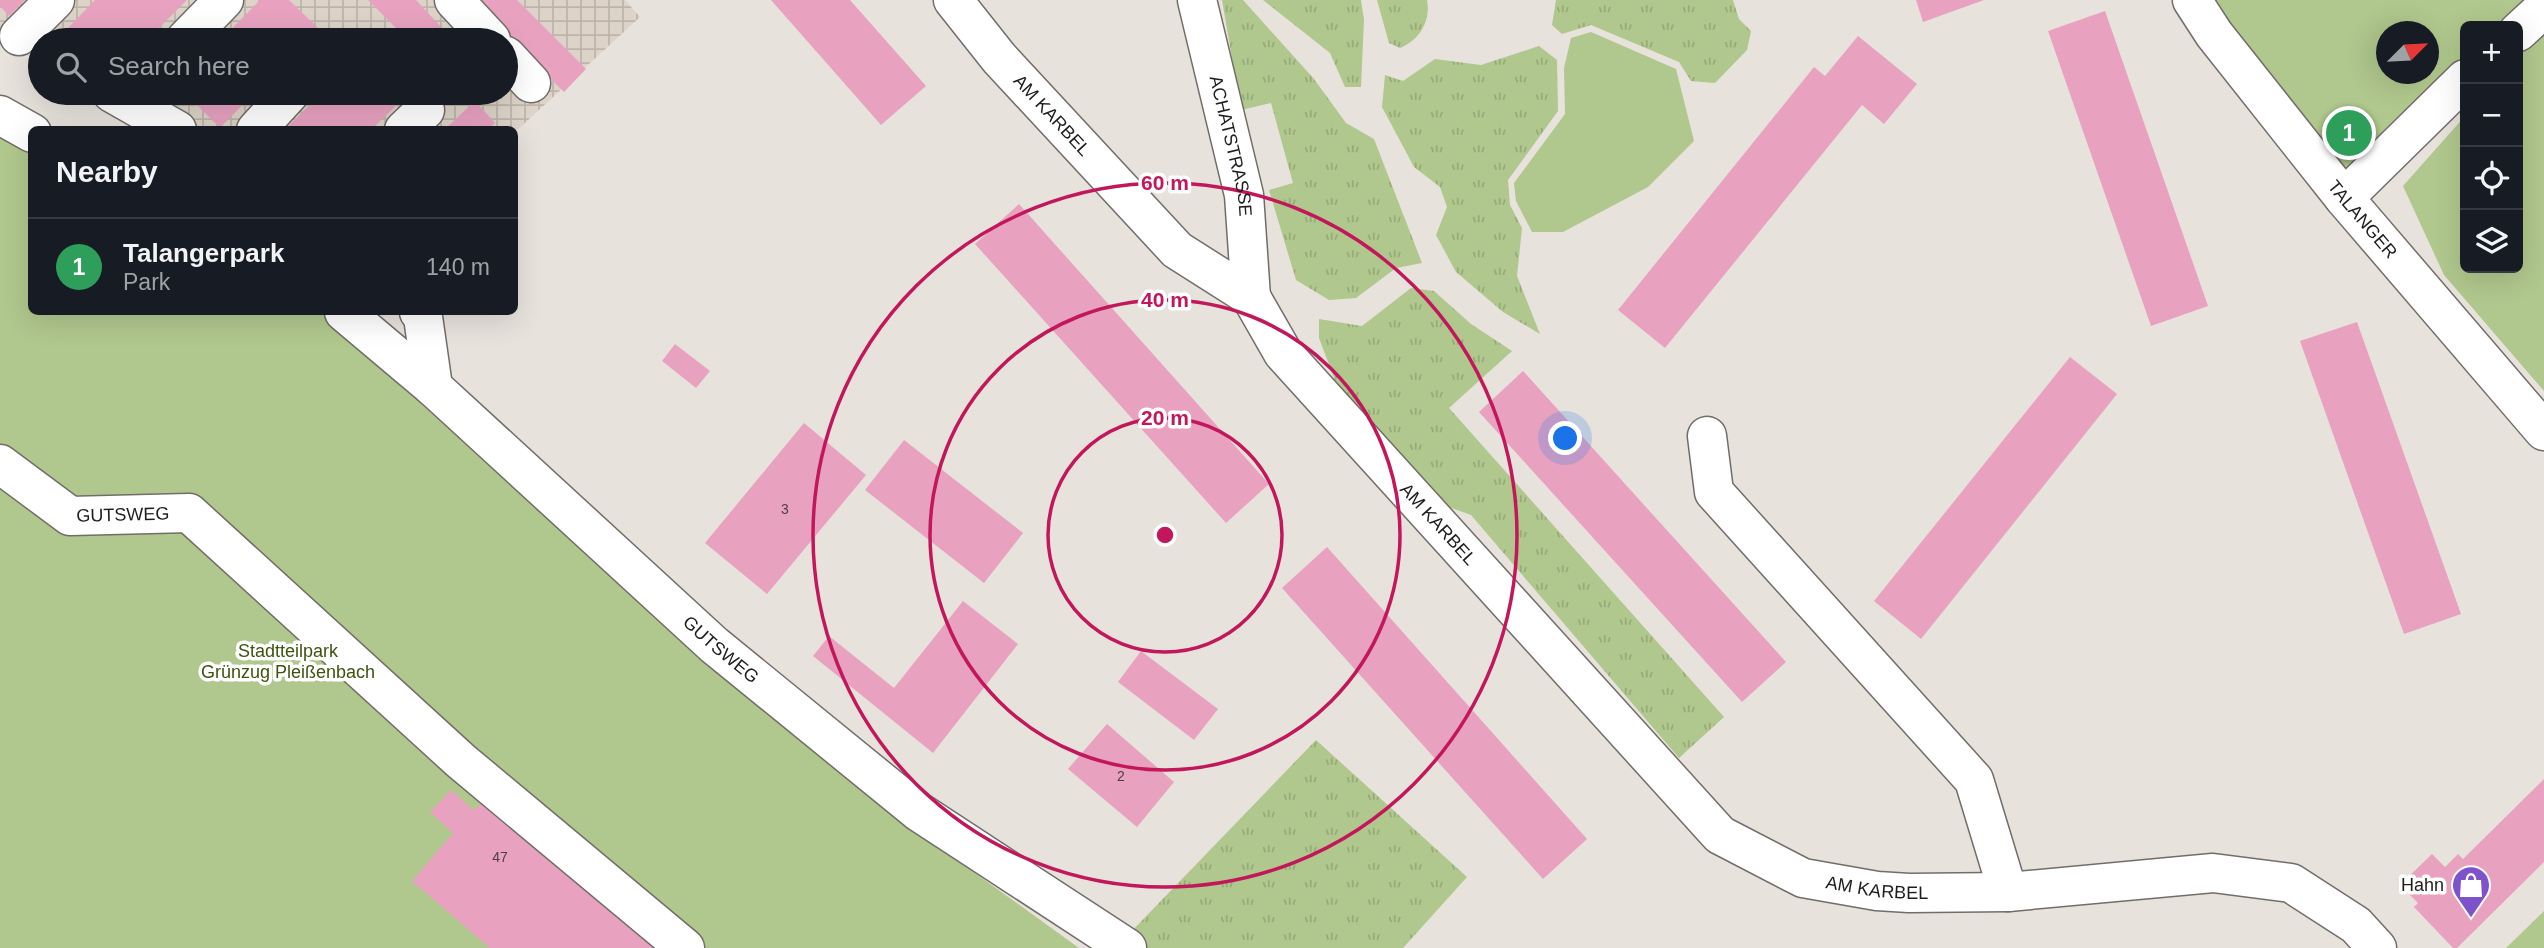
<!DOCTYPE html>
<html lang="en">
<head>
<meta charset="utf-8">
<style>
	body { margin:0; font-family:Helvetica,sans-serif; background:#242831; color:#f1f3f6 }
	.controls { position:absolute; right:21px; top:21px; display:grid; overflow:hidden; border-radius:10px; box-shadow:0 7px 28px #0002 }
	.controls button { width:63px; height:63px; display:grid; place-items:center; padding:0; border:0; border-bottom:2px solid #363941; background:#171b24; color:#f1f3f6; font:35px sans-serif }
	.compass { position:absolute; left:2376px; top:21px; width:63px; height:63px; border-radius:50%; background:#171b24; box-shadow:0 7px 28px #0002; rotate:66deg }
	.you { position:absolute; left:1566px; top:439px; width:24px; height:24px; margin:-18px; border:5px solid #fff; border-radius:50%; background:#1a73e8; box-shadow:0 0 0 10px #1a73e833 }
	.badge { display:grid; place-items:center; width:46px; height:46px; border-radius:50%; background:#db2777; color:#fff; font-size:23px; font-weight:700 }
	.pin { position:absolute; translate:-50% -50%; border:4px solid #fff; box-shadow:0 2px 7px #0006 }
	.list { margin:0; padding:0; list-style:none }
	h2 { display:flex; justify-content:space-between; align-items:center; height:91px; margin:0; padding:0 28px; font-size:30px }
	h2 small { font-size:23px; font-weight:400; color:#9ea1a6 }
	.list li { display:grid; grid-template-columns:46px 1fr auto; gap:21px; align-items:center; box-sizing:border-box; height:98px; padding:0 28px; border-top:2px solid #363941 }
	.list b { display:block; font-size:26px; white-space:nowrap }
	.list p { margin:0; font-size:23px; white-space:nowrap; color:#9ea1a6 }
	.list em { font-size:23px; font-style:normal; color:#9ea1a6 }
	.icon { flex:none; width:38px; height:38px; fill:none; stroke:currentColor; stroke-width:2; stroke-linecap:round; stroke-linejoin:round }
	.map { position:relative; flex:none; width:2544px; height:948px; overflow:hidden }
	.search { position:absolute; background:#171b24; box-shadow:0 7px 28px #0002; left:28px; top:28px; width:490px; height:77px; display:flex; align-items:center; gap:18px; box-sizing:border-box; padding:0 24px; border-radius:38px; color:#9ea1a6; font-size:26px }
	.panel { position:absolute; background:#171b24; box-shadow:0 7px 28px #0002; left:28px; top:126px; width:490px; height:189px; border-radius:10px }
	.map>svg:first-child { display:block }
	.industrial { fill:url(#industrial-grid) }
	.grass { fill:url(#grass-tufts) }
	.park { fill:#b0c78d; fill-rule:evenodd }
	.building { fill:#e8a2c0 }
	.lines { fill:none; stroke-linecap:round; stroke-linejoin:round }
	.minor-casing { stroke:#726d69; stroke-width:41 }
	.minor { stroke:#fff; stroke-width:38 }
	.ring { fill:none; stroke:#c2185b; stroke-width:3.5 }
	.labels { text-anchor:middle; stroke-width:7; stroke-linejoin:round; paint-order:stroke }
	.number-label { font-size:14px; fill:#503e44 }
	.street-label { font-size:18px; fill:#1e1d1b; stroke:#fff }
	.park-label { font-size:18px; fill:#3d530c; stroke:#fff }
	.poi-label { font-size:18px; fill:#1e1d1b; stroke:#fff; text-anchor:end }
	.centre { fill:#c2185b; stroke:#fff; stroke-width:3.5 }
	.ring-label { font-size:21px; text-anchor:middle; font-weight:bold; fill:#c2185b; stroke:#fff; stroke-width:7; stroke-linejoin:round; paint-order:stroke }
</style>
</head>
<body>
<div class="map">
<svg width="2544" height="948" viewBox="0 0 2544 948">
	<defs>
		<pattern id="industrial-grid" width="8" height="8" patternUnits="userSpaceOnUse" patternTransform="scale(1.75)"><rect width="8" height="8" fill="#ddd3c8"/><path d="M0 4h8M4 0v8" fill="none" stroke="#bdb5ab"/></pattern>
		<pattern id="grass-tufts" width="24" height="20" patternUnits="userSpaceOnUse" patternTransform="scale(1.75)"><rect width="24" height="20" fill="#b0c78d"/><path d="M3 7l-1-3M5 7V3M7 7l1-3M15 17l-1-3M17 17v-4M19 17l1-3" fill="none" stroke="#97aa79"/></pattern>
	</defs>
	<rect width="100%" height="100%" fill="#e7e2dc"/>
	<path class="industrial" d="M 0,0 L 625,0 L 640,17 L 515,132 L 514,130 L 178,129 L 107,93 L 506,93 L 506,40 L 40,40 L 40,61 L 0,42 Z"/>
	<path class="grass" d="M 1222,0 L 1243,0 L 1314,79 L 1346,123 L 1374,139 L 1422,263 L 1396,268 L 1356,298 L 1329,300 L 1296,280 L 1269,190 L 1293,183 L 1271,103 L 1241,110 Z
		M 1263,0 L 1361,0 L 1364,20 L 1361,87 L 1345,87 L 1330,53 Z
		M 1377,0 L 1427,0 C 1431,20 1420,40 1400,48 L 1389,43 Z
		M 1556,0 L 1733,0 L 1739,19 L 1751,31 L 1747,50 L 1715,83 L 1691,81 L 1679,62 L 1591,25 L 1562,34 L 1552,25 Z
		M 1539,46 L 1557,60 L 1558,111 L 1508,180 L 1510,205 L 1522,228 L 1517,276 L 1540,334 L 1503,312 L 1456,272 L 1436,235 L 1447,207 L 1440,187 L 1414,167 L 1382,107 L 1385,75 L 1403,81 L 1435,59 L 1481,65 Z
		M 1411,288 L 1434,291 L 1471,324 L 1512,351 L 1449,408 L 1724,717 L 1679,758 L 1471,515 L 1449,507 L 1336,383 L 1319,338 L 1319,319 L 1362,326 Z
		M 1316,740 L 1467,877 L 1403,948 L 1144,948 L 1128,935 Z
		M 2544,911 L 2544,948 L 2506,948 Z"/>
	<path class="park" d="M 2202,0 L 2528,0 L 2501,26 L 2465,26 L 2465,61 L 2344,187 ZM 2386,32 L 2428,32 L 2428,74 L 2386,74 Z
		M 2544,28 L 2544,391 L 2444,275 L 2403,186 L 2465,116 L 2465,268 L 2518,268 L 2518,57 Z
		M 1591,32 L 1676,69 L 1694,141 L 1648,187 L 1563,232 L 1532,232 L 1516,201 L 1514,183 L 1565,114 L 1564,68 L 1571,38 Z
		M 0,136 L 31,153 L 32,312 L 323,312 L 435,405 L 936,845 L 1079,948 L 0,948 Z"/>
	<path class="building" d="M 0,0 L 25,0 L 9,16 L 0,6 Z
		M 95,0 L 187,0 L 147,40 L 79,40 L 67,29 Z
		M 260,0 L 289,0 L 318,28 L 306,40 L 221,40 Z
		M 368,0 L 416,0 L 453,40 L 408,40 Z
		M 470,0 L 517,0 L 586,69 L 564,92 Z
		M 771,0 L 850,0 L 926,86 L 881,125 Z
		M 1916,0 L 1984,0 L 1923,22 Z
		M 2105,11 L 2208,306 L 2151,326 L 2048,31 Z
		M 1858,36 L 1917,84 L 1884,124 L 1862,105 L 1665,348 L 1618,310 L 1814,67 L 1825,76 Z
		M 185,93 L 254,93 L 220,128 Z
		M 322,93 L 409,93 L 371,130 L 284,130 Z
		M 475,101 L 495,123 L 488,130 L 444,130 Z
		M 1019,204 L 1269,484 L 1226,523 L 975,244 Z
		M 2357,322 L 2461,614 L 2404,634 L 2300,341 Z
		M 675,344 L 710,371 L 696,388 L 662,361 Z
		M 2070,357 L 2117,394 L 1921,639 L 1874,601 Z
		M 1523,371 L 1786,662 L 1742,702 L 1479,412 Z
		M 804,423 L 866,475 L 767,594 L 705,543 Z
		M 904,440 L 1023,533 L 984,583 L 865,490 Z
		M 1327,547 L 1587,839 L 1543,879 L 1282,588 Z
		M 963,601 L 1018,644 L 933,753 L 813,656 L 829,636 L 894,688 Z
		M 1141,651 L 1218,709 L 1194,740 L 1118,682 Z
		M 1107,724 L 1174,782 L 1137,827 L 1068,769 Z
		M 2544,779 L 2544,862 L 2457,948 L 2453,948 L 2414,907 L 2418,903 L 2400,885 L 2432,854 L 2445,867 L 2458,854 L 2463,859 Z
		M 451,790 L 474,811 L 490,791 L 672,948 L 490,948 L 412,881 L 453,833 L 430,812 Z"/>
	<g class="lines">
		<defs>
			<g id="minor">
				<path d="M 454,0 L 491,40"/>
				<path id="s1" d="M 953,0 L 999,58 L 1177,250 L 1251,297 L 1283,353 L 1720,835 L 1803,878 L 1877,891 L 1909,893 L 2008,892 L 2213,873 L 2291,883 L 2356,925 L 2377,948"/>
				<path id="s2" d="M 1197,0 L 1244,195 L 1251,297"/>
				<path id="s3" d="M 2192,0 L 2214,34 L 2344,198 L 2544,431"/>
				<path d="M 2518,32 L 2544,8"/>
				<path d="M 19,36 L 55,0"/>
				<path d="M 185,40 L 224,0"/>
				<path d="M 506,56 L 531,83"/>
				<path d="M 112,93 L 177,130"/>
				<path d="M 0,115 L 32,133"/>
				<path d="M 256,130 L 290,93"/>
				<path d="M 404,130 L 425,110"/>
				<path d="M 2344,198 L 2465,79"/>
				<path id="s4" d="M 344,312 L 433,387 L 714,645 L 919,812 L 1127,948"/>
				<path d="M 419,312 L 423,317 L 433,387"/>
				<path d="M 1707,436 L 1714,492 L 1974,780 L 2008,892"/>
				<path id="s5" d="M 0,464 L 70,516 L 189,513 L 461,761 L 685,948"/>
			</g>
		</defs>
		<use href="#minor" class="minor-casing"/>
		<use href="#minor" class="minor"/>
	</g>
	<g class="ring">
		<circle cx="1165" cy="535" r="117"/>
		<circle cx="1165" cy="535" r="235"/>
		<circle cx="1165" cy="535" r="352"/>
	</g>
	<defs>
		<symbol id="shop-pin" viewBox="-11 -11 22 30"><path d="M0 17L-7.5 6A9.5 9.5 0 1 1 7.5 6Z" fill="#7d52cb" stroke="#fff"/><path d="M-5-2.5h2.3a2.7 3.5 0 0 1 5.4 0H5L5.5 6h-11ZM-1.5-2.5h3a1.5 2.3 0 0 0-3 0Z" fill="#fff"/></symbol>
	</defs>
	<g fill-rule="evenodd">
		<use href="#shop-pin" x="2449" y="863" width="44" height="60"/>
	</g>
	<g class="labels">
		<g class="number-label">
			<text x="785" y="514">3</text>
			<text x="1121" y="781">2</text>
			<text x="500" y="862">47</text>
		</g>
		<g class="street-label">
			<text dy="6" stroke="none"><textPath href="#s1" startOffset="152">AM KARBEL</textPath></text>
			<text dy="6" stroke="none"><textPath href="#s2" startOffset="150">ACHATSTRASSE</textPath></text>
			<text dy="6" stroke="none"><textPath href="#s3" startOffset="278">TALANGER</textPath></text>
			<text dy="6" stroke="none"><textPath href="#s5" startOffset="140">GUTSWEG</textPath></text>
			<text dy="6" stroke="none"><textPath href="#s1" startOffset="719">AM KARBEL</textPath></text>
			<text dy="6" stroke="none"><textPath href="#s4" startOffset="506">GUTSWEG</textPath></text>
			<text dy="6" stroke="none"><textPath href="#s1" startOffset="1307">AM KARBEL</textPath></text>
		</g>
		<g class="park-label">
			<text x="288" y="657">Stadtteilpark<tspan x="288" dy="21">Grünzug Pleißenbach</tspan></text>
		</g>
		<g class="poi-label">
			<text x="2444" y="891">Hahn</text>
		</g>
	</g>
	<circle cx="1165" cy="535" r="10" class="centre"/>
	<g class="ring-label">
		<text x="1165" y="190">60 m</text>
		<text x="1165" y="307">40 m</text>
		<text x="1165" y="425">20 m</text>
	</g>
</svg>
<div class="controls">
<button>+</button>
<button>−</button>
<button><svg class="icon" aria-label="locate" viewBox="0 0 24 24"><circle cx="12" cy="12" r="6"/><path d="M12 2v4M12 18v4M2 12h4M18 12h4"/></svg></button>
<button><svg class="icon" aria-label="layers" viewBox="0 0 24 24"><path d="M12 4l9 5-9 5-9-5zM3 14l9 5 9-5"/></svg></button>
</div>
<svg class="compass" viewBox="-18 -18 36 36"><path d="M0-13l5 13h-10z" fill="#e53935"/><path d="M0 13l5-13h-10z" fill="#9ea1a6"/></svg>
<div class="you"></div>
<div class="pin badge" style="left:2349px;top:133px;background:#2e9e5b">1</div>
<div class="search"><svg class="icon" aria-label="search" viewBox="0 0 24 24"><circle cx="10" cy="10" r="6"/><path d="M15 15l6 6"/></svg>Search here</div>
<section class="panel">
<h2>Nearby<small></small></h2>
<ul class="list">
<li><span class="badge" style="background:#2e9e5b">1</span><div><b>Talangerpark</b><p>Park</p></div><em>140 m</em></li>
</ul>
</section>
</div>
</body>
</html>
